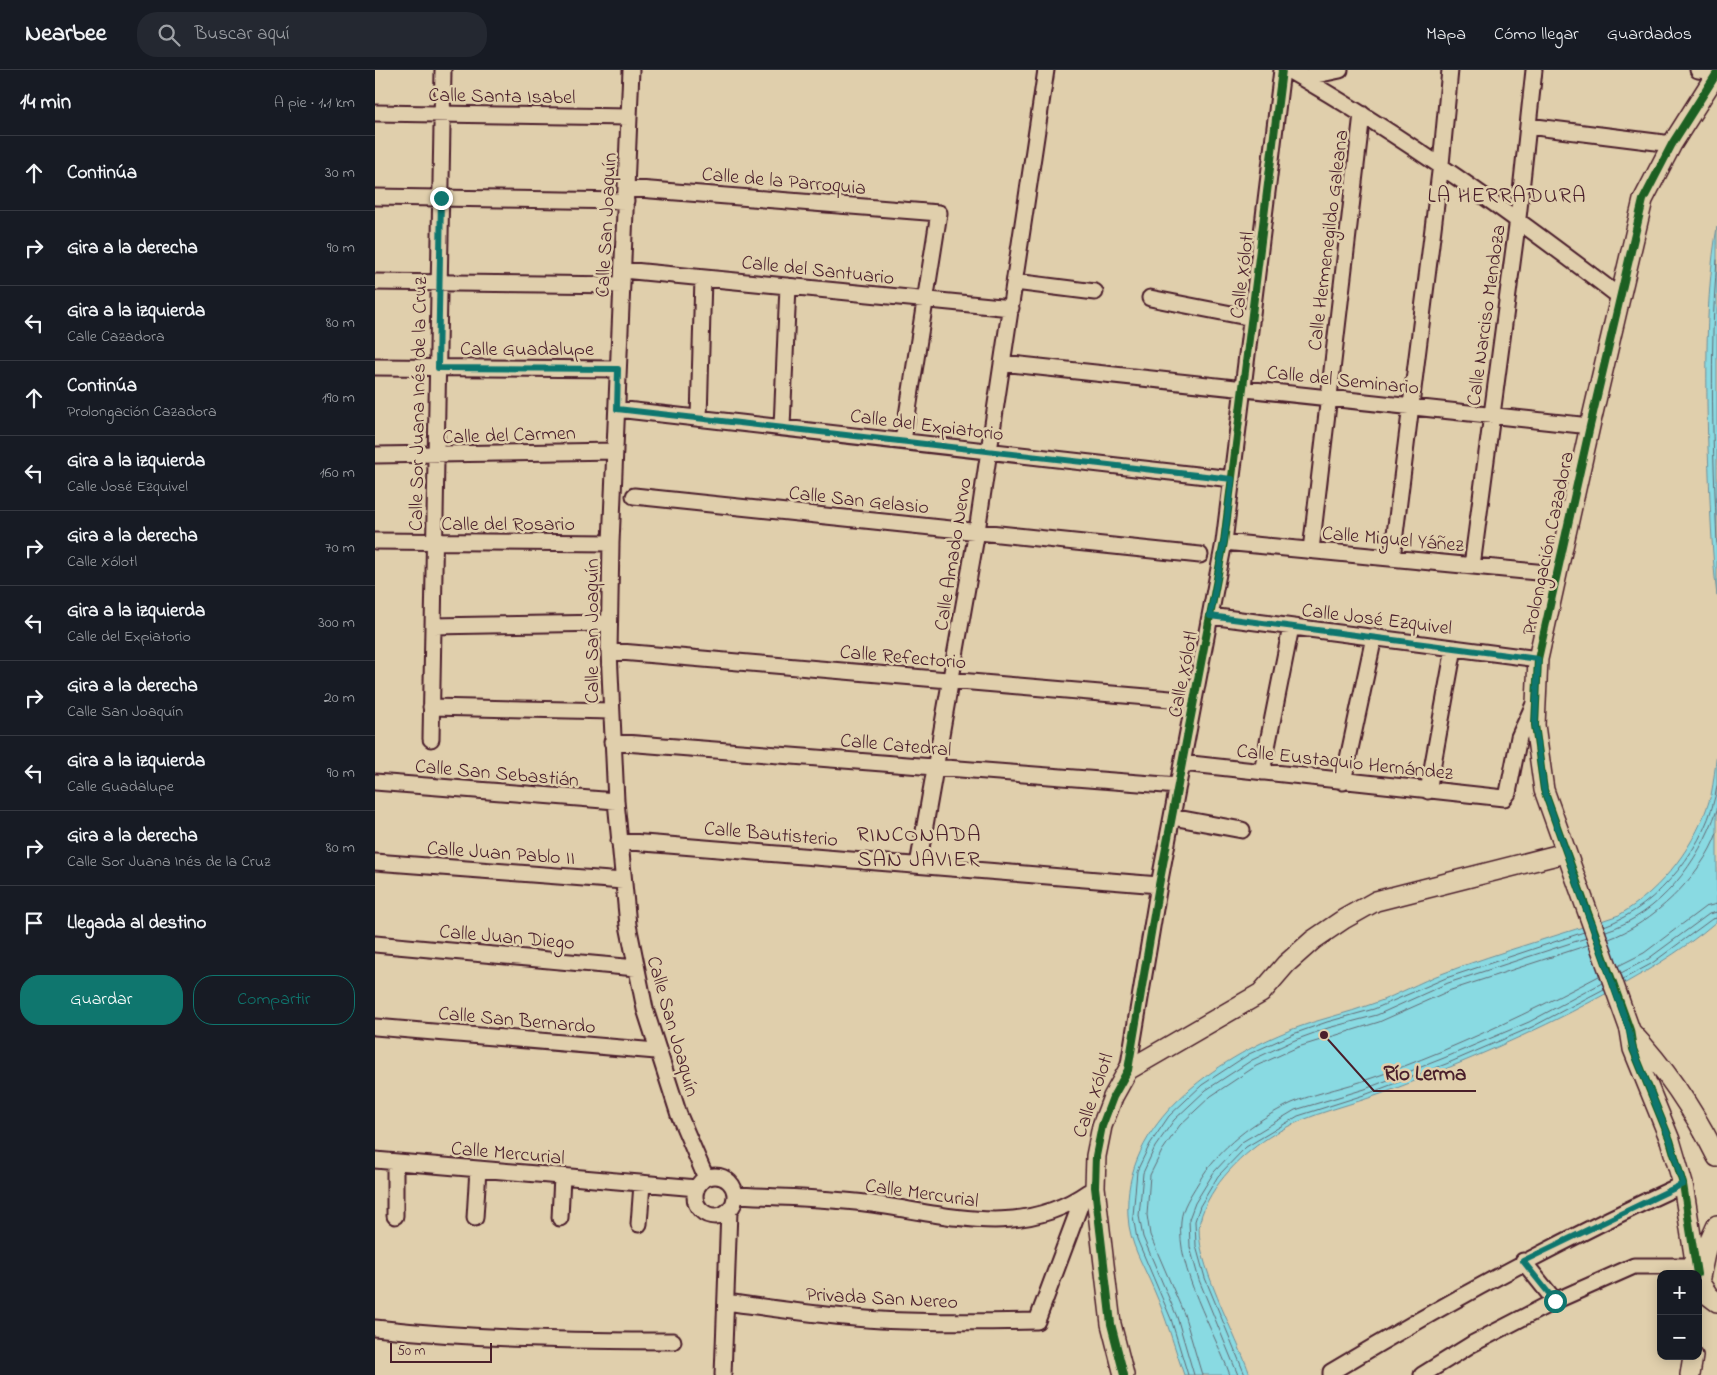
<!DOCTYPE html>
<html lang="es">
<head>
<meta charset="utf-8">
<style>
	body { margin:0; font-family:"Indie Flower",sans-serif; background:#242831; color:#f1f3f6 }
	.controls { position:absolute; right:15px; bottom:15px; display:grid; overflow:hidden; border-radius:10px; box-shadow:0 2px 12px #0003 }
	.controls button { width:45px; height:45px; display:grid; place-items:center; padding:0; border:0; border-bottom:1px solid #363941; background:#171b24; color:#f1f3f6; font:25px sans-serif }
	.scale { position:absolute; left:15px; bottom:12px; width:102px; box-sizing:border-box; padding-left:5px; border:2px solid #4a1f2b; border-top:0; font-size:14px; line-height:18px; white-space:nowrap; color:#4a1f2b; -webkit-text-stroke:4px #e0cfac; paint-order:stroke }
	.stop { position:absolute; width:15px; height:15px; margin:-11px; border:4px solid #0f766e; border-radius:50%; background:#fff }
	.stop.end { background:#0f766e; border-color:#fff; box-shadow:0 1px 5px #0008 }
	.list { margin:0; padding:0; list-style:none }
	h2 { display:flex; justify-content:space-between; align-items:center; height:65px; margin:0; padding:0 20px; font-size:21px }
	h2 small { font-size:16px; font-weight:400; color:#9ea1a6 }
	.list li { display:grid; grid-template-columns:32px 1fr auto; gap:15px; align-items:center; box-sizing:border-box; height:75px; padding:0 20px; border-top:1px solid #363941 }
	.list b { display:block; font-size:19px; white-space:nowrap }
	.list p { margin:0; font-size:16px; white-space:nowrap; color:#9ea1a6 }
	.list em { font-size:16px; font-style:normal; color:#9ea1a6 }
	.actions { display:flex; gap:10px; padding:15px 20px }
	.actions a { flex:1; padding:11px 0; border:1px solid #0f766e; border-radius:20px; text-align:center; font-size:18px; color:#0f766e }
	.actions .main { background:#0f766e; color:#fff }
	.icon { flex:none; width:28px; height:28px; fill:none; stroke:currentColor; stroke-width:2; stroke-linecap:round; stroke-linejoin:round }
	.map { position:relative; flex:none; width:1342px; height:1305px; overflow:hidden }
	header { display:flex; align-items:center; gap:30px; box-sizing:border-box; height:70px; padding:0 25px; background:#171b24; border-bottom:1px solid #363941 }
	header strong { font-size:24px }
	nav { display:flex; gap:28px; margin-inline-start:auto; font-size:18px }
	.search { width:350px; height:45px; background:#242831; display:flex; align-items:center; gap:12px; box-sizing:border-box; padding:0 18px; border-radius:20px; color:#9ea1a6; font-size:19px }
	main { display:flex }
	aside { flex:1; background:#171b24 }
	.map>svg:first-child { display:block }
	.water { fill:#89dae2; stroke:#708f99 }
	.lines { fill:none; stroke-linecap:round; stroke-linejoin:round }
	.shore { stroke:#636a74; stroke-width:1 }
	.minor-casing { stroke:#4a1f2b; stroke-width:19 }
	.tertiary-casing { stroke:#4a1f2b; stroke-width:22 }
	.minor { stroke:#e0cfac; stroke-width:15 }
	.tertiary { stroke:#e0cfac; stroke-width:19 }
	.cycleway-casing { stroke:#e0cfac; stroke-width:11 }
	.cycleway { stroke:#1b5e20; stroke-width:8 }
	.route { stroke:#0f766e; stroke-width:6 }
	.labels { text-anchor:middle; stroke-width:5; stroke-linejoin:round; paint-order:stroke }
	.street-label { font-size:20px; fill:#4a1f2b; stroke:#e0cfac }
	.quarter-label { font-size:22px; letter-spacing:1px; fill:#4a1f2b; stroke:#e0cfac }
	.leader { fill:none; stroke:#4a1f2b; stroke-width:2 }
	.callout-dot { fill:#4a1f2b; stroke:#e0cfac; stroke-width:2 }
	.callout-label { font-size:21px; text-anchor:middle; font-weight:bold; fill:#4a1f2b; stroke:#e0cfac; stroke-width:5; stroke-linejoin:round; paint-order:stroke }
</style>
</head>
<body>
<header>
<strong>Nearbee</strong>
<div class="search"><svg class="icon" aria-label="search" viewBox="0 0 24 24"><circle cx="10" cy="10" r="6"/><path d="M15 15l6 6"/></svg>Buscar aquí</div>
<nav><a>Mapa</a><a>Cómo llegar</a><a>Guardados</a></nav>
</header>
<main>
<aside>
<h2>14 min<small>A pie · 1.1 km</small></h2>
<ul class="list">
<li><svg class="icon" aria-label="ahead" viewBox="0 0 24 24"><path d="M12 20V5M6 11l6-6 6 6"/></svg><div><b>Continúa</b></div><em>30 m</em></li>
<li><svg class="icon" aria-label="right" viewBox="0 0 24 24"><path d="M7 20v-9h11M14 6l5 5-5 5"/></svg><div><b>Gira a la derecha</b></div><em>90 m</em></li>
<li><svg class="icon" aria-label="left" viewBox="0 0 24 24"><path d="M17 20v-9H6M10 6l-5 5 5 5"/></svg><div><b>Gira a la izquierda</b><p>Calle Cazadora</p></div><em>80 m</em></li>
<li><svg class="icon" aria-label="ahead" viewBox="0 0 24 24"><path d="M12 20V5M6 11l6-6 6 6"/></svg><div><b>Continúa</b><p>Prolongación Cazadora</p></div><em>190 m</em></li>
<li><svg class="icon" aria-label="left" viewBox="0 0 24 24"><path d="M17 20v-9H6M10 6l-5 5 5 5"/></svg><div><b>Gira a la izquierda</b><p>Calle José Ezquivel</p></div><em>160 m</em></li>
<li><svg class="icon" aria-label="right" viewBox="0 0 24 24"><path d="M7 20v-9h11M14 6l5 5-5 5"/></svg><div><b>Gira a la derecha</b><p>Calle Xólotl</p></div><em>70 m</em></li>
<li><svg class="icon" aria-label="left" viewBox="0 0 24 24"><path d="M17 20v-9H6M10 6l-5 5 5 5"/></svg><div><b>Gira a la izquierda</b><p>Calle del Expiatorio</p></div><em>300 m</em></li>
<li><svg class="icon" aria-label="right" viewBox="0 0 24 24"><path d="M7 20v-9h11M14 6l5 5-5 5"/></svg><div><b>Gira a la derecha</b><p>Calle San Joaquín</p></div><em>20 m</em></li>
<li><svg class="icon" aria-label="left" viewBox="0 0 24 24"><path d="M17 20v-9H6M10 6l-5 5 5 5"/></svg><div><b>Gira a la izquierda</b><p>Calle Guadalupe</p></div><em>90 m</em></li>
<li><svg class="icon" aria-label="right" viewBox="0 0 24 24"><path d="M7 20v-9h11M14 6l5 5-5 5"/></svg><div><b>Gira a la derecha</b><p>Calle Sor Juana Inés de la Cruz</p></div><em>80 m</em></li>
<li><svg class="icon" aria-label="arrive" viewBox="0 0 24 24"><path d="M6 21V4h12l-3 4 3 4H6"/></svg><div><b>Llegada al destino</b></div></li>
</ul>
<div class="actions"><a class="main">Guardar</a><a>Compartir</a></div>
</aside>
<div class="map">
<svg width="1342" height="1305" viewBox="0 0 1342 1305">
	<rect width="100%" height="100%" fill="#e0cfac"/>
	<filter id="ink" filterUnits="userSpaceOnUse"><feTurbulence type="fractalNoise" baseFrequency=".02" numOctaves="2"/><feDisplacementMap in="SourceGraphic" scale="10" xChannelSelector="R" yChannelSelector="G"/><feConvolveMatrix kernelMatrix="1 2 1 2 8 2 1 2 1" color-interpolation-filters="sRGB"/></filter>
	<g filter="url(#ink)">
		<path class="water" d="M 1342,157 L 1342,526 C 1336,477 1335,427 1333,378 C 1331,304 1330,230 1342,157 Z
			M 1342,682 L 1342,851 C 1305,883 1264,906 1221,929 C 1156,964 1088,993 1019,1019 C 979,1035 936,1042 899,1064 C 869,1082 834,1115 825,1151 C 817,1187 863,1268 875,1305 L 809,1305 C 799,1276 791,1247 779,1220 C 769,1196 754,1173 753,1146 C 747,1053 841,989 918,959 C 944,949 971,944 997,934 C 1021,926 1044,912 1069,903 C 1126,881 1186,865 1244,845 C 1288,819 1322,774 1336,725 C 1339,711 1340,696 1342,682 Z"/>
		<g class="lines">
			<path class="shore" d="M 1342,190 C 1334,284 1338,378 1342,473
				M 1229,856 C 1284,837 1334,773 1342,716
				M 1231,861 C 1285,844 1324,792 1342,740
				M 1234,869 C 1276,854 1327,806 1342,763
				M 1243,896 L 1269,883 L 1330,837 L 1342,834
				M 1246,903 L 1273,889 L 1334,844 L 1342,842
				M 1248,909 L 1276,894 L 1337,849 L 1342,848
				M 813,1305 L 796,1249 L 762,1169 L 758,1146 L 762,1101 L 775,1074 L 794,1046 L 827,1015 L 874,984 L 918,964 L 952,952 L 999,939 L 1071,908 L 1209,862
				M 819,1305 L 802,1247 L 768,1167 L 764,1146 L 768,1103 L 780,1077 L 799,1050 L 831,1020 L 877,990 L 920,970 L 953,958 L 1002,945 L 1073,913 L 1211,868
				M 827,1305 L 809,1244 L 775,1165 L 772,1145 L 775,1105 L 787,1081 L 805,1055 L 836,1026 L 881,996 L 923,977 L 1004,952 L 1076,920 L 1213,875
				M 855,1305 C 839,1260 801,1200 806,1151 C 807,1137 816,1125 823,1113 C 844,1077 879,1051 917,1033 C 938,1024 963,1019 985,1012 C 1013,1003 1040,992 1067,981 C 1121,958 1173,933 1224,906
				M 863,1305 L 824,1210 L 815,1177 L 814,1149 L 820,1133 L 839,1102 L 867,1072 L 920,1040 L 990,1019 L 1069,988 L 1154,952 L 1227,913
				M 870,1305 L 830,1208 L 821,1176 L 820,1151 L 825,1136 L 843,1106 L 871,1077 L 923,1046 L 992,1024 L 1071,994 L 1157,957 L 1229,919"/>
			<defs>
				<path id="minor" d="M 256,0 L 236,473 L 234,581 L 241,731 L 253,855 L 270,939 L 304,1045 L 331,1108
					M 913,0 C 1030,67 1138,145 1245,227
					M 1323,0 L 1342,2
					M 927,8 L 965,0
					M 0,43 L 254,47
					M 1153,56 L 1297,74
					M 251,118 L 564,143 L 528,371
					M 0,127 L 251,131
					M 248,200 L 636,238
					M 0,212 L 247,215
					M 640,212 L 720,222
					M 775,228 L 877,248
					M 627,293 L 1215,356
					M 0,297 L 243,299
					M 242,339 L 857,409
					M 324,348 L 328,208
					M 407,357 L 413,216
					M 0,385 L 240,381
					M 259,426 L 825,485
					M 0,471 L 236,473
					M 849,472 L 1182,504
					M 936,480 L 987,44
					M 1017,488 L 1066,94 L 1075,0
					M 1097,496 L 1143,148 L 1159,0
					M 835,546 L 1163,589
					M 58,556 L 234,553
					M 234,581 L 819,631
					M 56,637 L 236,641
					M 56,669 L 68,0
					M 237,672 L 803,716
					M 807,693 L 1129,728 L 1133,723 L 1144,667 L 1159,634
					M 887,702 L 916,557
					M 0,712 L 241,731
					M 968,712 L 999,567
					M 1053,721 L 1079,578
					M 797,747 L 867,760
					M 244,771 L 784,815
					M 0,792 L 248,811
					M 543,795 L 602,461 L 671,0
					M 0,874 L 261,898
					M 0,957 L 281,981
					M 753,1000 L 784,815 L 849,472 L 907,0
					M 0,1090 L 322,1118
					M320 1126a20 20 0 1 1 40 0a20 20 0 1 1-40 0Z
					M 360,1125 C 401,1127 441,1128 481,1132 C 561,1140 640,1173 713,1122
					M 20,1146 L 20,1092
					M 100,1148 L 103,1099
					M 185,1148 L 187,1106
					M 264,1154 L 267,1114
					M 1148,1191 L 1180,1231
					M 351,1232 C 402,1239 454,1247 506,1250 C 558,1253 610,1252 662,1251 L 709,1125
					M 0,1258 C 99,1269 198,1271 298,1271
					M 348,1305 L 354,1141
					M 956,1305 L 956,1302 C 1072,1232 1184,1171 1308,1114
					M 1047,1305 L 1097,1274 L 1180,1231 L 1259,1196 L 1319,1196"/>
				<path id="tertiary" d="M 1257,963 C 1291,999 1320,1043 1342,1087
					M 1342,1155 L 1331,1179 L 1324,1212 L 1334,1226 L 1342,1232
					M 1322,1204 L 1308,1114 L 1295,1070 L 1258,979 L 1255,960 L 1169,720 L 1160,655 L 1163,589 L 1215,356 L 1268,130 L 1297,74 L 1342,3
					M 749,1305 L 736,1254 L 720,1117 L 721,1086 L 727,1056 L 738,1027 L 753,1000 L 886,923 L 911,894 L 938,870 L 969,849 L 1001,831 L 1190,783
					M 1315,1305 L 1318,1286"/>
			</defs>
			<use href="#minor" class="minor-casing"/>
			<use href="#tertiary" class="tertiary-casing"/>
			<use href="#minor" class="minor"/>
			<use href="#tertiary" class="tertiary"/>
			<defs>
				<path id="cycleway" d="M 1322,1204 L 1308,1114 L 1295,1070 L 1258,979 L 1255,960 L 1169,720 L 1160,655 L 1163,589 L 1215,356 L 1268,130 L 1297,74 L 1342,3
					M 749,1305 L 736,1254 L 720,1117 L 721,1086 L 727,1056 L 738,1027 L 753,1000 L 784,815 L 849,472 L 907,0"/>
			</defs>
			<use href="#cycleway" class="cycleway-casing"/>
			<use href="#cycleway" class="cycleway"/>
		</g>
	</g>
	<g class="lines" filter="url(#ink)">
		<path class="route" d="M 66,128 L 63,298 L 243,299 L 242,339 L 857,409 L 849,472 L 835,546 L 1163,589 L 1160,655 L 1169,720 L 1254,960 L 1258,979 L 1295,1070 L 1308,1114 L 1148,1191 L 1180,1231"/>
	</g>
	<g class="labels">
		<g class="street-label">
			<text transform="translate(127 25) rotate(1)" y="7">Calle Santa Isabel</text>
			<text transform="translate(409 110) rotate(5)" y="7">Calle de la Parroquia</text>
			<text transform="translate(230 155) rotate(-87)" y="7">Calle San Joaquín</text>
			<text transform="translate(952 170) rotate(-83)" y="7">Calle Hermenegildo Galeana</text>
			<text transform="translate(443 199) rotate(6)" y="7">Calle del Santuario</text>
			<text transform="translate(866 205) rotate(-83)" y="7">Calle Xólotl</text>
			<text transform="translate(1110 245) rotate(-82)" y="7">Calle Narciso Mendoza</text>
			<text x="152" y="285">Calle Guadalupe</text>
			<text transform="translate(968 309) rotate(6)" y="7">Calle del Seminario</text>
			<text transform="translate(42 334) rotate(-89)" y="7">Calle Sor Juana Inés de la Cruz</text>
			<text transform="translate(552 354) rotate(7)" y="7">Calle del Expiatorio</text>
			<text transform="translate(134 364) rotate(-2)" y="7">Calle del Carmen</text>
			<text transform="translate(484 429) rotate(6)" y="7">Calle San Gelasio</text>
			<text x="133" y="460">Calle del Rosario</text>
			<text transform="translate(1018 468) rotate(5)" y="7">Calle Miguel Yáñez</text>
			<text transform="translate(1172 473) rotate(-78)" y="7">Prolongación Cazadora</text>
			<text transform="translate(577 484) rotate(-81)" y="7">Calle Amado Nervo</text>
			<text transform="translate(1002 548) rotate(7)" y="7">Calle José Ezquivel</text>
			<text transform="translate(216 561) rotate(-90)" y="7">Calle San Joaquín</text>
			<text transform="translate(528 586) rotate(5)" y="7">Calle Refectorio</text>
			<text transform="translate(807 604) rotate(-79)" y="7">Calle Xólotl</text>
			<text transform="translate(521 674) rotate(5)" y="7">Calle Catedral</text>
			<text transform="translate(970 691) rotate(6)" y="7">Calle Eustaquio Hernández</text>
			<text transform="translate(122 702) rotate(5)" y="7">Calle San Sebastián</text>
			<text transform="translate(396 763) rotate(5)" y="7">Calle Bautisterio</text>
			<text transform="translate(126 782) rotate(4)" y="7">Calle Juan Pablo II</text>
			<text transform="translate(132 866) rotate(5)" y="7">Calle Juan Diego</text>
			<text transform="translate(142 949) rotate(5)" y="7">Calle San Bernardo</text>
			<text transform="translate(299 956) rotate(74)" y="7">Calle San Joaquín</text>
			<text transform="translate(717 1025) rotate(-71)" y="7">Calle Xólotl</text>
			<text transform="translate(133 1082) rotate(5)" y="7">Calle Mercurial</text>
			<text transform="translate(547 1122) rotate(8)" y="7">Calle Mercurial</text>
			<text transform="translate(507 1227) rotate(3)" y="7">Privada San Nereo</text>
		</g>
		<g class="quarter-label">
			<text x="1132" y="132">LA HERRADURA</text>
			<text x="544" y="771">RINCONADA<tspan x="544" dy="25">SAN JAVIER</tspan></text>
		</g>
	</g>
	<path class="leader" d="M949 965L999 1021H1101"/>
	<circle class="callout-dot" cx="949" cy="965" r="5"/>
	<g class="callout-label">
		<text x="1050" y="1010">Río Lerma</text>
	</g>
</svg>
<div class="controls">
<button>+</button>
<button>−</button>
</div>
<div class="scale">50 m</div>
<div class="stop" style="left:1180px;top:1231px"></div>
<div class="stop end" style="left:66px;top:128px"></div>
</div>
</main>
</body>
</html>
